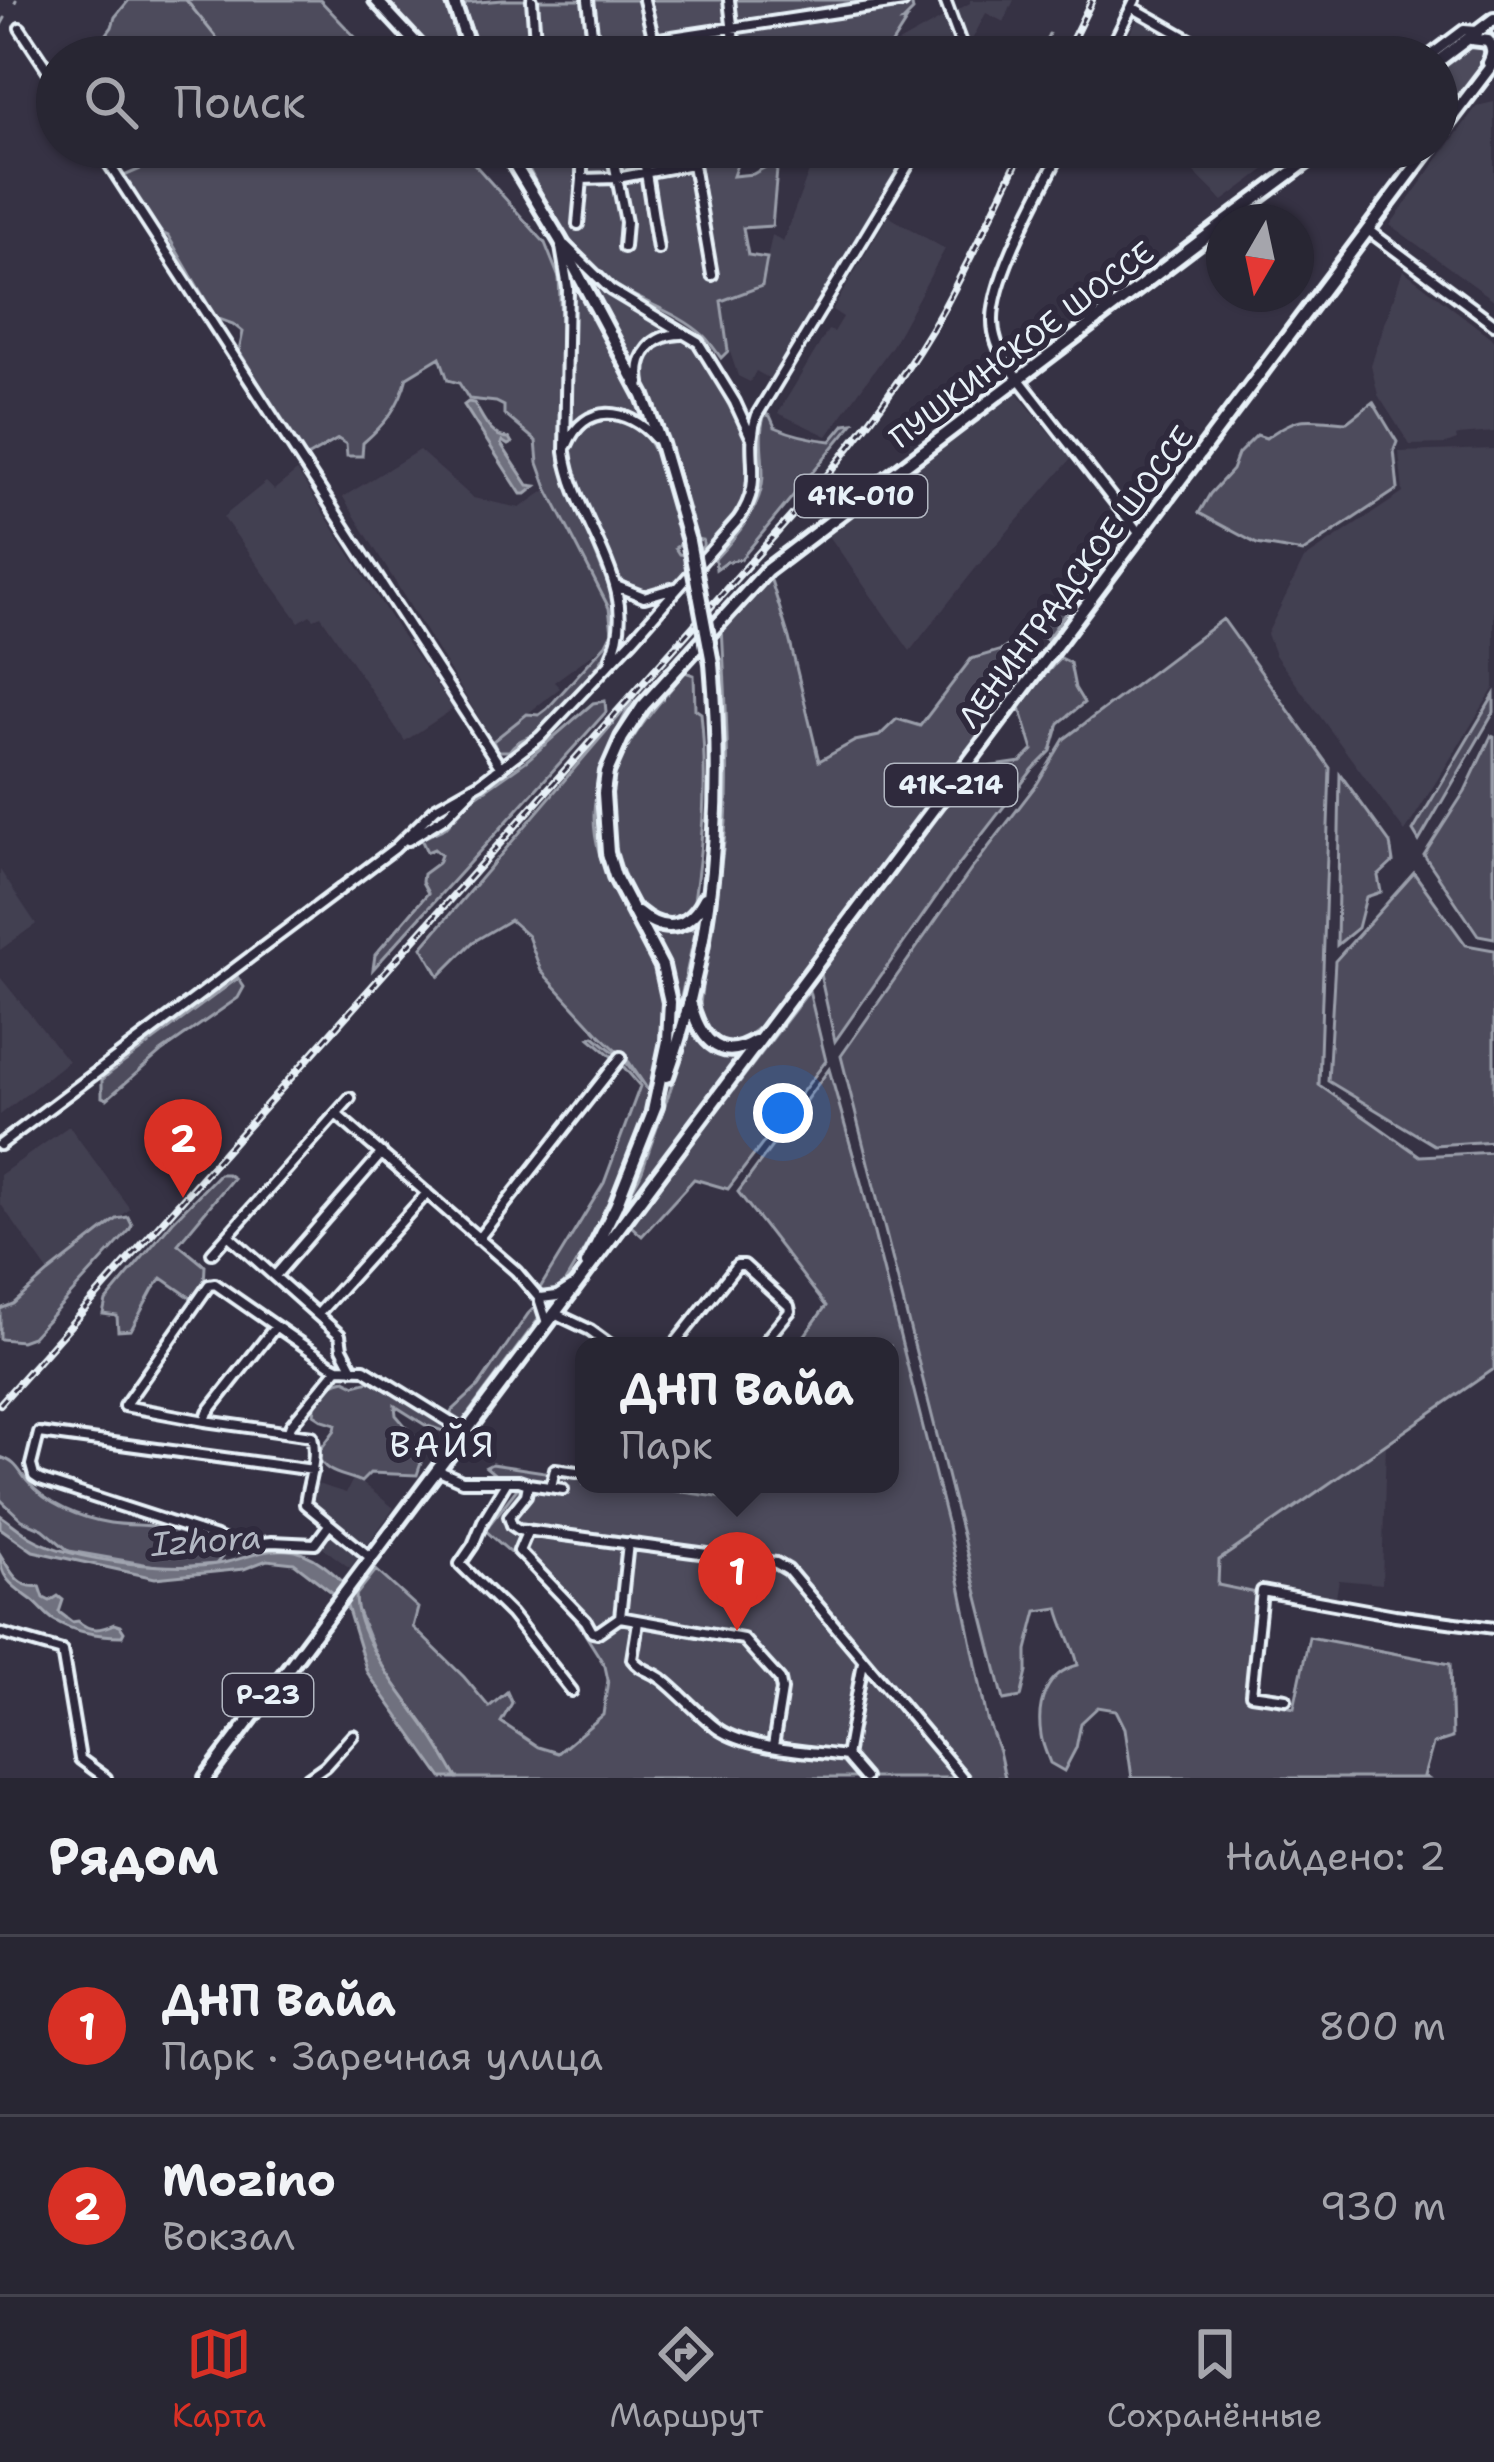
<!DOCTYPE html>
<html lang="ru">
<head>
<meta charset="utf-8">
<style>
	body { margin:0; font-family:"Shantell Sans",sans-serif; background:#302e3b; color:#f1f3f6 }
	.compass { position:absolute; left:1206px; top:204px; width:108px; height:108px; border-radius:50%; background:#282633; box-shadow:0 3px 9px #0004; rotate:189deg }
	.you { position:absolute; left:783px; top:1113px; width:42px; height:42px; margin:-30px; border:9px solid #fff; border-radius:50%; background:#1a73e8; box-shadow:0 0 0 18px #1a73e833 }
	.badge { display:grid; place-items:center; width:78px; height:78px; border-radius:50%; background:#d93025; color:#fff; font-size:39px; font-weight:700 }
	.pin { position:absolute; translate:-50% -99px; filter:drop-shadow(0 3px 6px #0008) }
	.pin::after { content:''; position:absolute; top:63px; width:42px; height:36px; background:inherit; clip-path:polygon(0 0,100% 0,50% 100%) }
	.popup { position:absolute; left:575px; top:1337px; width:324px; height:156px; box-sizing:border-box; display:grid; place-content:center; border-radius:24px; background:#282633; filter:drop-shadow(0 3px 9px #0005); font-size:39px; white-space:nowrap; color:#a5a5ac }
	.popup b { font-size:45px; color:#f1f3f6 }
	.popup::after { content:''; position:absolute; left:50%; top:100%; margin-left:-24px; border:24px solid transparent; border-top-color:#282633 }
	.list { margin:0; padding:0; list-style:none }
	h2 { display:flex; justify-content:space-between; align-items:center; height:156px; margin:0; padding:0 48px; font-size:51px }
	h2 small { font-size:39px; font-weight:400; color:#a5a5ac }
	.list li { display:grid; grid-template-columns:78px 1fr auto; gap:36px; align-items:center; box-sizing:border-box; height:180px; padding:0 48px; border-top:3px solid #44434e }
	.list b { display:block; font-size:45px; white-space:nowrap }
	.list p { margin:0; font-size:39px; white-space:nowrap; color:#a5a5ac }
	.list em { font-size:39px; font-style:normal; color:#a5a5ac }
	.icon { flex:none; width:66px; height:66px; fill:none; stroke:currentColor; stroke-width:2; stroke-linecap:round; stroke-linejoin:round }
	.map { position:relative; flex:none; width:1494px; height:1778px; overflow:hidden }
	.search { position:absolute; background:#282633; box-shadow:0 3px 9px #0004; left:36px; right:36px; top:36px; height:132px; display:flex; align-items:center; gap:30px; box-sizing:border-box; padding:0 42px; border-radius:66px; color:#a5a5ac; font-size:45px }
	.sheet { height:516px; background:#282633 }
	nav { display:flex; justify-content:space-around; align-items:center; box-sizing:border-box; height:168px; border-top:3px solid #44434e; background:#282633; font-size:33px; color:#a5a5ac }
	nav a { display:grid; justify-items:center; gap:6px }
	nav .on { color:#d93025 }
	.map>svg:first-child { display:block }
	.built { fill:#433f51 }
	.green { fill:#4d4b5c; stroke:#9a9eaa; stroke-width:3 }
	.water { fill:#70717f; stroke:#a0a4af; stroke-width:3 }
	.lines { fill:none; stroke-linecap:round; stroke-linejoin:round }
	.stream { stroke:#a0a4af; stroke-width:3 }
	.minor-casing { stroke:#e8f1f8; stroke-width:16 }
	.major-casing { stroke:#e8f1f8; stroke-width:20 }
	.minor { stroke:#2f2a3d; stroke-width:8 }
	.major { stroke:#2f2a3d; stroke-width:10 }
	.rail-casing { stroke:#e8f1f8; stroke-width:8 }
	.rail { stroke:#2f2a3d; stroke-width:3; stroke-dasharray:9; stroke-linecap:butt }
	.major-bridge-casing { stroke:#e8f1f8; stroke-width:20; stroke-linecap:butt }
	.major-bridge { stroke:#2f2a3d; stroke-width:10 }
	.labels { text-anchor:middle; stroke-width:12; stroke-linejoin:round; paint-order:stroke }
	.shield { fill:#2f2a3d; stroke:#b0b5c0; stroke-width:3 }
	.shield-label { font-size:27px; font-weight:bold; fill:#e8f1f8 }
	.street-label { font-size:30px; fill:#e8f1f8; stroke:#2f2a3d }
	.water-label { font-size:33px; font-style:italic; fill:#b2b7c2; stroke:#2f2a3d }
	.quarter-label { font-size:36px; letter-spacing:3px; fill:#e8f1f8; stroke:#2f2a3d }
</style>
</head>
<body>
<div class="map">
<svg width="1494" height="1778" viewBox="0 0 1494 1778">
	<rect width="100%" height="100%" fill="#363244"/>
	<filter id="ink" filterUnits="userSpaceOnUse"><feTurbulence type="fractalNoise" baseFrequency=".00833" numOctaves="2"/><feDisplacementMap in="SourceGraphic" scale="24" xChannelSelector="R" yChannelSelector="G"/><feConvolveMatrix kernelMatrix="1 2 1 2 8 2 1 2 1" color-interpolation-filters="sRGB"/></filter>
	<g filter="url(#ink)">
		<path class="built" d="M 970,0 L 1014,0 L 1004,22 L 986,13 L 963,57 L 879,57 L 891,47 L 970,3 Z
			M 1140,14 L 1212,57 L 1117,57 Z
			M 1494,102 L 1494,300 L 1390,225 L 1477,106 Z
			M 818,147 L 911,147 L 775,382 L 756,371 L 750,382 L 738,376 L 727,343 L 721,301 L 762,285 L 772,235 L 783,241 Z
			M 1157,147 L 1288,147 L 1291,150 L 1223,201 L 1183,161 L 1173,163 Z
			M 888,216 L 945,249 L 892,346 L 827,436 L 778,413 L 828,330 L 834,332 L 843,317 L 832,310 Z
			M 1403,270 L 1494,340 L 1494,432 L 1459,435 L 1456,436 L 1457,440 L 1446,444 L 1410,445 L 1378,395 L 1371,365 Z
			M 1016,392 L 1071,459 L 975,569 L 910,651 L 827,533 Z
			M 1494,449 L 1494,688 L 1405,832 L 1275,655 L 1267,634 L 1304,559 L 1403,493 L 1399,452 Z
			M 419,450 L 473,498 L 520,508 L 546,490 L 609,608 L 612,632 L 606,644 L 554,682 L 560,688 L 493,741 L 343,497 Z
			M 297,471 L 399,631 L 453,709 L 405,741 L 321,616 L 314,619 L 310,615 L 299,622 L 223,517 L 266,482 L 274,490 Z
			M 0,870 L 36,924 L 0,950 Z
			M 0,977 L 68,1061 L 0,1115 Z
			M 69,1126 L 130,1209 L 50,1274 L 0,1203 L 0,1175 Z
			M 1386,1443 L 1382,1584 L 1339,1580 L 1335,1602 L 1261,1594 L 1217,1585 L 1219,1559 Z
			M 354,1477 L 394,1508 L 350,1568 L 319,1545 L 332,1522 L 311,1506 L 317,1484 L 346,1493 Z"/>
		<path class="green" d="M 129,0 L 320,0 L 374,57 L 116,57 L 104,43 L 88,48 L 85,42 L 104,38 L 112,27 L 115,17 Z
			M 382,0 L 449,0 L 468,57 L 437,57 Z
			M 503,0 L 726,0 L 733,57 L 481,57 L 464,7 L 467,3 Z
			M 731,0 L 911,0 L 913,11 L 903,21 L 907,20 L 890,47 L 879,57 L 865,57 L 876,45 L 861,57 L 737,57 Z
			M 1472,44 L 1485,50 C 1485,71 1463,90 1447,103 L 1447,95 L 1440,91 L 1437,92 L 1437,72 Z
			M 153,147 L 459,147 L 545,243 L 559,278 L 561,321 L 560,464 L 613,597 C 624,644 600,663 571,696 C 561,708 551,723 539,731 C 526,740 518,738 509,751 L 497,751 L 493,741 L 527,714 L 539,715 L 547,709 L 606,644 L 612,632 L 609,608 L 547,488 L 538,463 L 536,441 L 504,414 L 504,406 L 496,402 L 469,399 L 459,383 L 448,380 L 440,357 L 407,377 C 400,406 385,424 363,443 L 362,456 L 347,456 L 346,444 L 338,439 L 305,458 L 239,351 L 243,332 L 233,324 L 216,318 L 168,236 L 158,231 L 124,176 L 145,167 Z
			M 518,147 L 743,147 L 733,176 L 753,174 L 769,165 L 772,149 L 779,147 L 772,226 L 743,228 L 748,255 L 767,258 L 762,286 L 721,301 L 728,351 L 721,358 C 716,351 710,342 704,336 C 676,310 636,302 607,279 C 564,245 542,195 518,147 Z
			M 579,264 L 614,295 L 674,331 C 654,336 642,346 635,366 Z
			M 572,273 L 633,388 L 645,421 C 611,406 597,407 569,431 Z
			M 676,337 L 688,340 L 703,354 L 749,445 L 750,493 L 737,515 L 699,560 L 697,552 L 703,546 L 703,540 L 694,539 L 642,371 C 645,351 657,343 676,337 Z
			M 1373,402 L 1397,442 L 1394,450 L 1398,489 L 1303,552 L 1257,544 L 1199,513 L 1210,494 L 1232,470 L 1238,454 L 1257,435 L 1266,438 C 1303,412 1305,420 1347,422 Z
			M 765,414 L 770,416 L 775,427 C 793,435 812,439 831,441 L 845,424 L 853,423 L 741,559 L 726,562 L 716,569 L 715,559 C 736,537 763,506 763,474 C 763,454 758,433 765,414 Z
			M 600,419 C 647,418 655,449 667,487 C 673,505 679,523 685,541 L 675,548 L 679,554 L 686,555 L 689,569 L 670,587 L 656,591 L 639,590 L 621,580 L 574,475 C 567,445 569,430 600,419 Z
			M 1111,540 L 1113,546 L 1047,639 L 1038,636 L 1035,626 C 1054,599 1084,557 1111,540 Z
			M 770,577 L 789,638 L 819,761 L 855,741 L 879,736 L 897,719 L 920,726 L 971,659 L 1002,650 L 1027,632 L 1036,663 L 763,1024 C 737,1045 732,1048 703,1028 L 699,1016 C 704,951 721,887 726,822 C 730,756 725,691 722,626 Z
			M 1223,619 L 1330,768 L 1319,1085 L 1420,1156 L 1494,1152 L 1494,1369 L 1219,1560 L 1218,1585 L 1261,1594 L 1253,1633 L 1248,1698 L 1294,1708 L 1309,1637 L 1450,1664 L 1452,1738 L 1433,1744 L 1424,1776 L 1427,1778 L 1132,1778 L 1125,1728 L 1116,1710 L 1098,1707 L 1081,1723 L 1076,1748 L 1064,1771 L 1050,1763 C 1047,1755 1042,1744 1041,1735 C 1036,1704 1046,1673 1078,1665 C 1074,1645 1063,1629 1058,1608 L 1037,1611 L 1027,1650 L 1027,1672 L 1021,1697 L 1004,1700 L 841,1056 L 971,870 L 1037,784 L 1064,739 Z
			M 1060,658 L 1070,663 L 1075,688 L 1084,703 L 1059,723 L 1051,751 L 1033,769 L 957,867 L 835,1041 L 820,974 L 929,826 L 974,769 L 1021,762 L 1033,750 L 1019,704 Z
			M 685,672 L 694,675 L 695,709 L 701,713 C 708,780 703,840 693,907 C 636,965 601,822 612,783 C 624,740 657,706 685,672 Z
			M 1494,695 L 1494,712 L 1419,841 L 1413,831 Z
			M 605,701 L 606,712 L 373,969 L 375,955 L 428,893 L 422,882 L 423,874 L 438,863 L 441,855 L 434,849 L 427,852 L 421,839 L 445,828 L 472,799 L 526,761 L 593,703 Z
			M 632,701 C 591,783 575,828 626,911 C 643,939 662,971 664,1005 C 666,1033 658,1062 653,1089 L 648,1090 L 629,1062 L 597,1032 L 541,971 L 528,936 L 510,920 L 473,942 L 439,976 L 422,947 Z
			M 1491,736 L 1494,737 L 1494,938 L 1478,935 L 1424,855 L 1465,791 Z
			M 1340,774 L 1390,843 L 1393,862 L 1378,876 L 1381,892 L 1366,897 L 1358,928 L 1337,945 Z
			M 1414,873 L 1466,945 L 1494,950 L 1494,1141 L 1434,1145 L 1328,1081 L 1335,961 Z
			M 696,928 L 677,1016 L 668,971 L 652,934 L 656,931 L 677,933 Z
			M 238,978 L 244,987 L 238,998 L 161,1052 L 107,1099 L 102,1097 L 102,1080 L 111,1072 Z
			M 809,991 L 826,1061 L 728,1189 L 694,1179 L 642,1236 L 630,1225 Z
			M 690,1024 C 699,1044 713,1054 735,1056 L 736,1061 L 614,1227 C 618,1206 636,1189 643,1168 C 659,1120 678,1074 690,1024 Z
			M 594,1036 L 625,1061 L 652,1095 C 634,1165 597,1229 560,1290 L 542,1296 L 537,1293 L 604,1183 L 640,1086 L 622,1065 L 590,1038 Z
			M 829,1069 L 862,1186 L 948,1526 L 987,1719 L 999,1751 L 1005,1778 L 457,1778 L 424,1725 L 380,1665 L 356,1606 L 356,1595 L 376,1570 L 418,1608 L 413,1627 L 464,1677 L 489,1707 L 507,1692 L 512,1703 L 501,1722 L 538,1747 L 558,1753 L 603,1715 L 608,1680 L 605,1666 L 563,1599 L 485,1530 L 523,1481 L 499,1478 L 486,1467 L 492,1464 L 584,1478 L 584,1484 L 628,1484 L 737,1500 L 755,1484 L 890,1484 L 890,1346 L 797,1346 L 826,1306 L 738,1192 Z
			M 219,1174 L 227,1174 L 233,1178 L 178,1244 L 205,1266 L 204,1284 L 191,1298 L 162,1278 L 153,1289 L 131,1330 L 118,1331 L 117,1316 L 103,1314 L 106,1301 L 173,1221 Z
			M 128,1217 L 132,1225 L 129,1231 L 32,1337 L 21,1341 L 0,1339 L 0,1309 L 13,1304 L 48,1273 L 117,1219 Z
			M 536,1306 L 542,1306 L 543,1313 L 459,1426 L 449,1418 L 452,1411 L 478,1387 L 528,1314 Z
			M 345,1380 L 355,1385 L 373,1380 L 444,1424 L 446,1432 L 425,1425 L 395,1406 L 396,1415 L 414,1436 L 401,1445 L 421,1463 L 417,1475 L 370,1473 L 361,1482 C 346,1474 325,1476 317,1454 L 335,1430 L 336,1424 L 323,1420 L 314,1414 C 316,1396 327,1383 345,1380 Z
			M 0,1457 C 16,1462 17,1468 27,1481 C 47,1505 80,1518 110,1523 C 143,1528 208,1520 222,1557 L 216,1564 L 167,1568 L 69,1551 L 43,1529 L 22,1520 L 0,1499 Z"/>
		<path class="water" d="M 468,402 L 474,403 C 483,417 490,438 509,438 L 512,443 L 508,445 L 502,441 L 501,444 L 528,485 L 536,486 L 526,494 L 521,494 L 464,405 Z
			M 0,1515 C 10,1522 20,1530 30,1537 C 73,1562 175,1572 223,1563 C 245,1559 264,1548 287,1550 C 314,1551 338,1577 356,1595 C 355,1639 403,1694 427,1729 C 438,1744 447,1761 457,1778 L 442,1778 L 367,1672 L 346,1603 L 294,1563 L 267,1560 L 244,1569 L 155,1578 L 33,1551 L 0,1528 Z
			M 0,1554 C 10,1570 18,1590 40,1586 L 44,1598 L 50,1601 L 58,1596 L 63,1600 L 59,1612 L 72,1622 L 78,1621 C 90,1632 101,1630 114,1624 L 120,1626 L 124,1632 L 122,1636 C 98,1636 75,1633 54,1620 C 46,1615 40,1606 32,1600 C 13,1586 0,1579 0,1554 Z"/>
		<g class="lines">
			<path class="stream" d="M 186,0 L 232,57
				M 15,2 L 16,0
				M 0,27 L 5,18
				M 1038,57 L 1049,34
				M 990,158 L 995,147"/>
			<defs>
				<path id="minor" d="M 532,0 L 536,54 L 593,49 L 903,2
					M 588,0 L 595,57
					M 644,0 L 658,57
					M 729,0 L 736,57
					M 945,0 L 966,57
					M 1132,7 L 1220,57
					M 20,28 L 57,84
					M 1107,57 L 1135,0
					M 1428,57 L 1464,30 L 1477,31
					M 98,147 L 501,768
					M 611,147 L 626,222 L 624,247
					M 642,147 L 658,249
					M 690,147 L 712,275
					M 1063,147 C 1042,190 992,276 993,321 C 993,337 999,351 1008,365 L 1139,533
					M 1296,147 L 1307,162
					M 1407,147 L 1419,161
					M 712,153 L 743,147
					M 582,179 L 617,178 L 692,164
					M 578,224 L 582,179 L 582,147
					M 1368,230 L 1494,324
					M 566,246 L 611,290 L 698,342 L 735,402 L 751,437
					M 561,247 L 568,288 L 565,452 C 574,522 644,587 611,657
					M 640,383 C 635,354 653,335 681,334
					M 567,445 C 585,402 628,407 655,438
					M 616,586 L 644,597 L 675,588
					M 408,840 L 445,817 L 471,791
					M 394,849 L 436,808 L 480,783 L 540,737 L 633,639 L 738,520 C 767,479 743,456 757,415 L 919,147
					M 336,1114 L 516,1271 L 539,1298 L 547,1323
					M 0,1145 L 395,848
					M 228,1235 L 340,1335 L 342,1348 L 353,1369
					M 478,1239 L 621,1057
					M 212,1253 L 350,1098
					M 275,1276 L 382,1153
					M 541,1298 L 557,1296 L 571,1287
					M 554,1313 L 590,1330 L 612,1346
					M 318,1314 L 427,1193
					M 275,1327 L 208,1412 L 205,1421 L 312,1436 C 318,1459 308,1481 305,1504 L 371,1558
					M 673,1346 L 737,1265 L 744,1265 L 789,1306 L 790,1311 L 761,1346
					M 205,1421 L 124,1406 L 209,1285 L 215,1284 L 330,1364 L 338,1368 L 364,1369 L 466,1432
					M 289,1431 L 291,1425 L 338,1368
					M 313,1470 L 39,1433 L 31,1465 L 34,1476 L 40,1480 L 213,1536 L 238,1546 L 272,1542 L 315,1544 L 329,1525
					M 437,1470 L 462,1481 L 519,1481 L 528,1484 L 526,1495 L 509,1516 L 512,1525 L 518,1529 L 776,1563 L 788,1570 L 963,1778
					M 506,1483 L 483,1521 L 473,1545 L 460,1564 L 511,1614 L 572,1691
					M 528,1484 L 563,1489
					M 551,1487 L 555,1469 L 577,1472
					M 528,1530 L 519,1551 L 586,1621 L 592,1632 L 597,1633 L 620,1617 L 743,1639 L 780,1680 L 782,1690 L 773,1746
					M 620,1617 L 628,1543
					M 638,1622 L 632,1659 C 640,1670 651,1671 662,1679 C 681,1694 698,1714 718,1729 C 749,1750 809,1751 846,1756 L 865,1778
					M 0,1633 L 62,1651 L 80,1759 L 106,1778
					M 1286,1699 L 1251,1694 L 1262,1591 L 1395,1615 L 1494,1628
					M 846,1756 L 863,1662
					M 308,1778 L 325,1766 L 353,1735"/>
				<path id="major" d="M 376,0 L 429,57
					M 453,0 L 472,57
					M 1471,39 L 1488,41 C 1494,49 1493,55 1489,63
					M 1437,62 L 1494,19
					M 1437,137 L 1494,62
					M 504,147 L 560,240 L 643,396 L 661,444 L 689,541
					M 1225,222 L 1326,147
					M 638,912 C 665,935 689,929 705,898
					M 690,1001 C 698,1034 717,1065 755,1041
					M 667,1076 C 714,945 724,801 712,663
					M 653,1111 L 668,1041 L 670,1002 L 662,966 L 615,876 L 608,853 L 604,793 L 607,772 L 622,738 L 643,706 L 767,570 L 1224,223
					M 587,1264 L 616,1206 L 656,1105
					M 206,1778 L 1430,147"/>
			</defs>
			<use href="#minor" class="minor-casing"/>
			<use href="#major" class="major-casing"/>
			<use href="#minor" class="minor"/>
			<use href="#major" class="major"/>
			<defs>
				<path id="rail" d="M 1064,57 L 1092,0
					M 0,1404 L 822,482 C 867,426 910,369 945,306 C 973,254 999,200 1024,147"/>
			</defs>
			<use href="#rail" class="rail-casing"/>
			<use href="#rail" class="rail"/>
			<defs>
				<path id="major-bridge" d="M 689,541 L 712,663"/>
			</defs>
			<use href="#major-bridge" class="major-bridge-casing"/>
			<use href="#major-bridge" class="major-bridge"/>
		</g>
	</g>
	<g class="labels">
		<g class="shield">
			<rect x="795" y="475" width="132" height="42" rx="9"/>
			<rect x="885" y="764" width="132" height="42" rx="9"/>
			<rect x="223" y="1674" width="90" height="42" rx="9"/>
		</g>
		<g class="shield-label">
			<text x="861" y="505">41К-010</text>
			<text x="951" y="794">41К-214</text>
			<text x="268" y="1704">Р-23</text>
		</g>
		<g class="street-label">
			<text transform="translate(1022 345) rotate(-37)" y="10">ПУШКИНСКОЕ ШОССЕ</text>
			<text transform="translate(1076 577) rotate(-53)" y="10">ЛЕНИНГРАДСКОЕ ШОССЕ</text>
		</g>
		<g class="water-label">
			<text transform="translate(206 1540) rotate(-4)" y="12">Izhora</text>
		</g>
		<g class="quarter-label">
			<text x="443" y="1457">ВАЙЯ</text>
		</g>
	</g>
</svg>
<svg class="compass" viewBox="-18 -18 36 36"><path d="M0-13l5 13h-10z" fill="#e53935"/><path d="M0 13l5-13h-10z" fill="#a5a5ac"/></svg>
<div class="you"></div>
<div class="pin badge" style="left:737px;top:1631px">1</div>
<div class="popup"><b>ДНП Вайа</b>Парк</div>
<div class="pin badge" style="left:183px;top:1198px">2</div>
<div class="search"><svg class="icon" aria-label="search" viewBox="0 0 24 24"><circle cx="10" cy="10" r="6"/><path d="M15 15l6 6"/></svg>Поиск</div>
</div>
<section class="sheet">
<h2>Рядом<small>Найдено: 2</small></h2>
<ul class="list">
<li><span class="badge">1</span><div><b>ДНП Вайа</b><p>Парк · Заречная улица</p></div><em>800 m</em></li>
<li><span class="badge">2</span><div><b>Mozino</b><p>Вокзал</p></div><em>930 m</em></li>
</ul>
</section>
<nav>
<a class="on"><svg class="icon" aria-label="map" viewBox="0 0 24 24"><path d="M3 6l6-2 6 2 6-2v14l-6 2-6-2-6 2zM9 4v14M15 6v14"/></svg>Карта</a>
<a><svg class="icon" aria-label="directions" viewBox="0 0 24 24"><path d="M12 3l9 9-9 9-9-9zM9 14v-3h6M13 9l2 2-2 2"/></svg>Маршрут</a>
<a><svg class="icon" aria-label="saved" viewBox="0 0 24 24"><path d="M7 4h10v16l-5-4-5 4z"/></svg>Сохранённые</a>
</nav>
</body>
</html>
